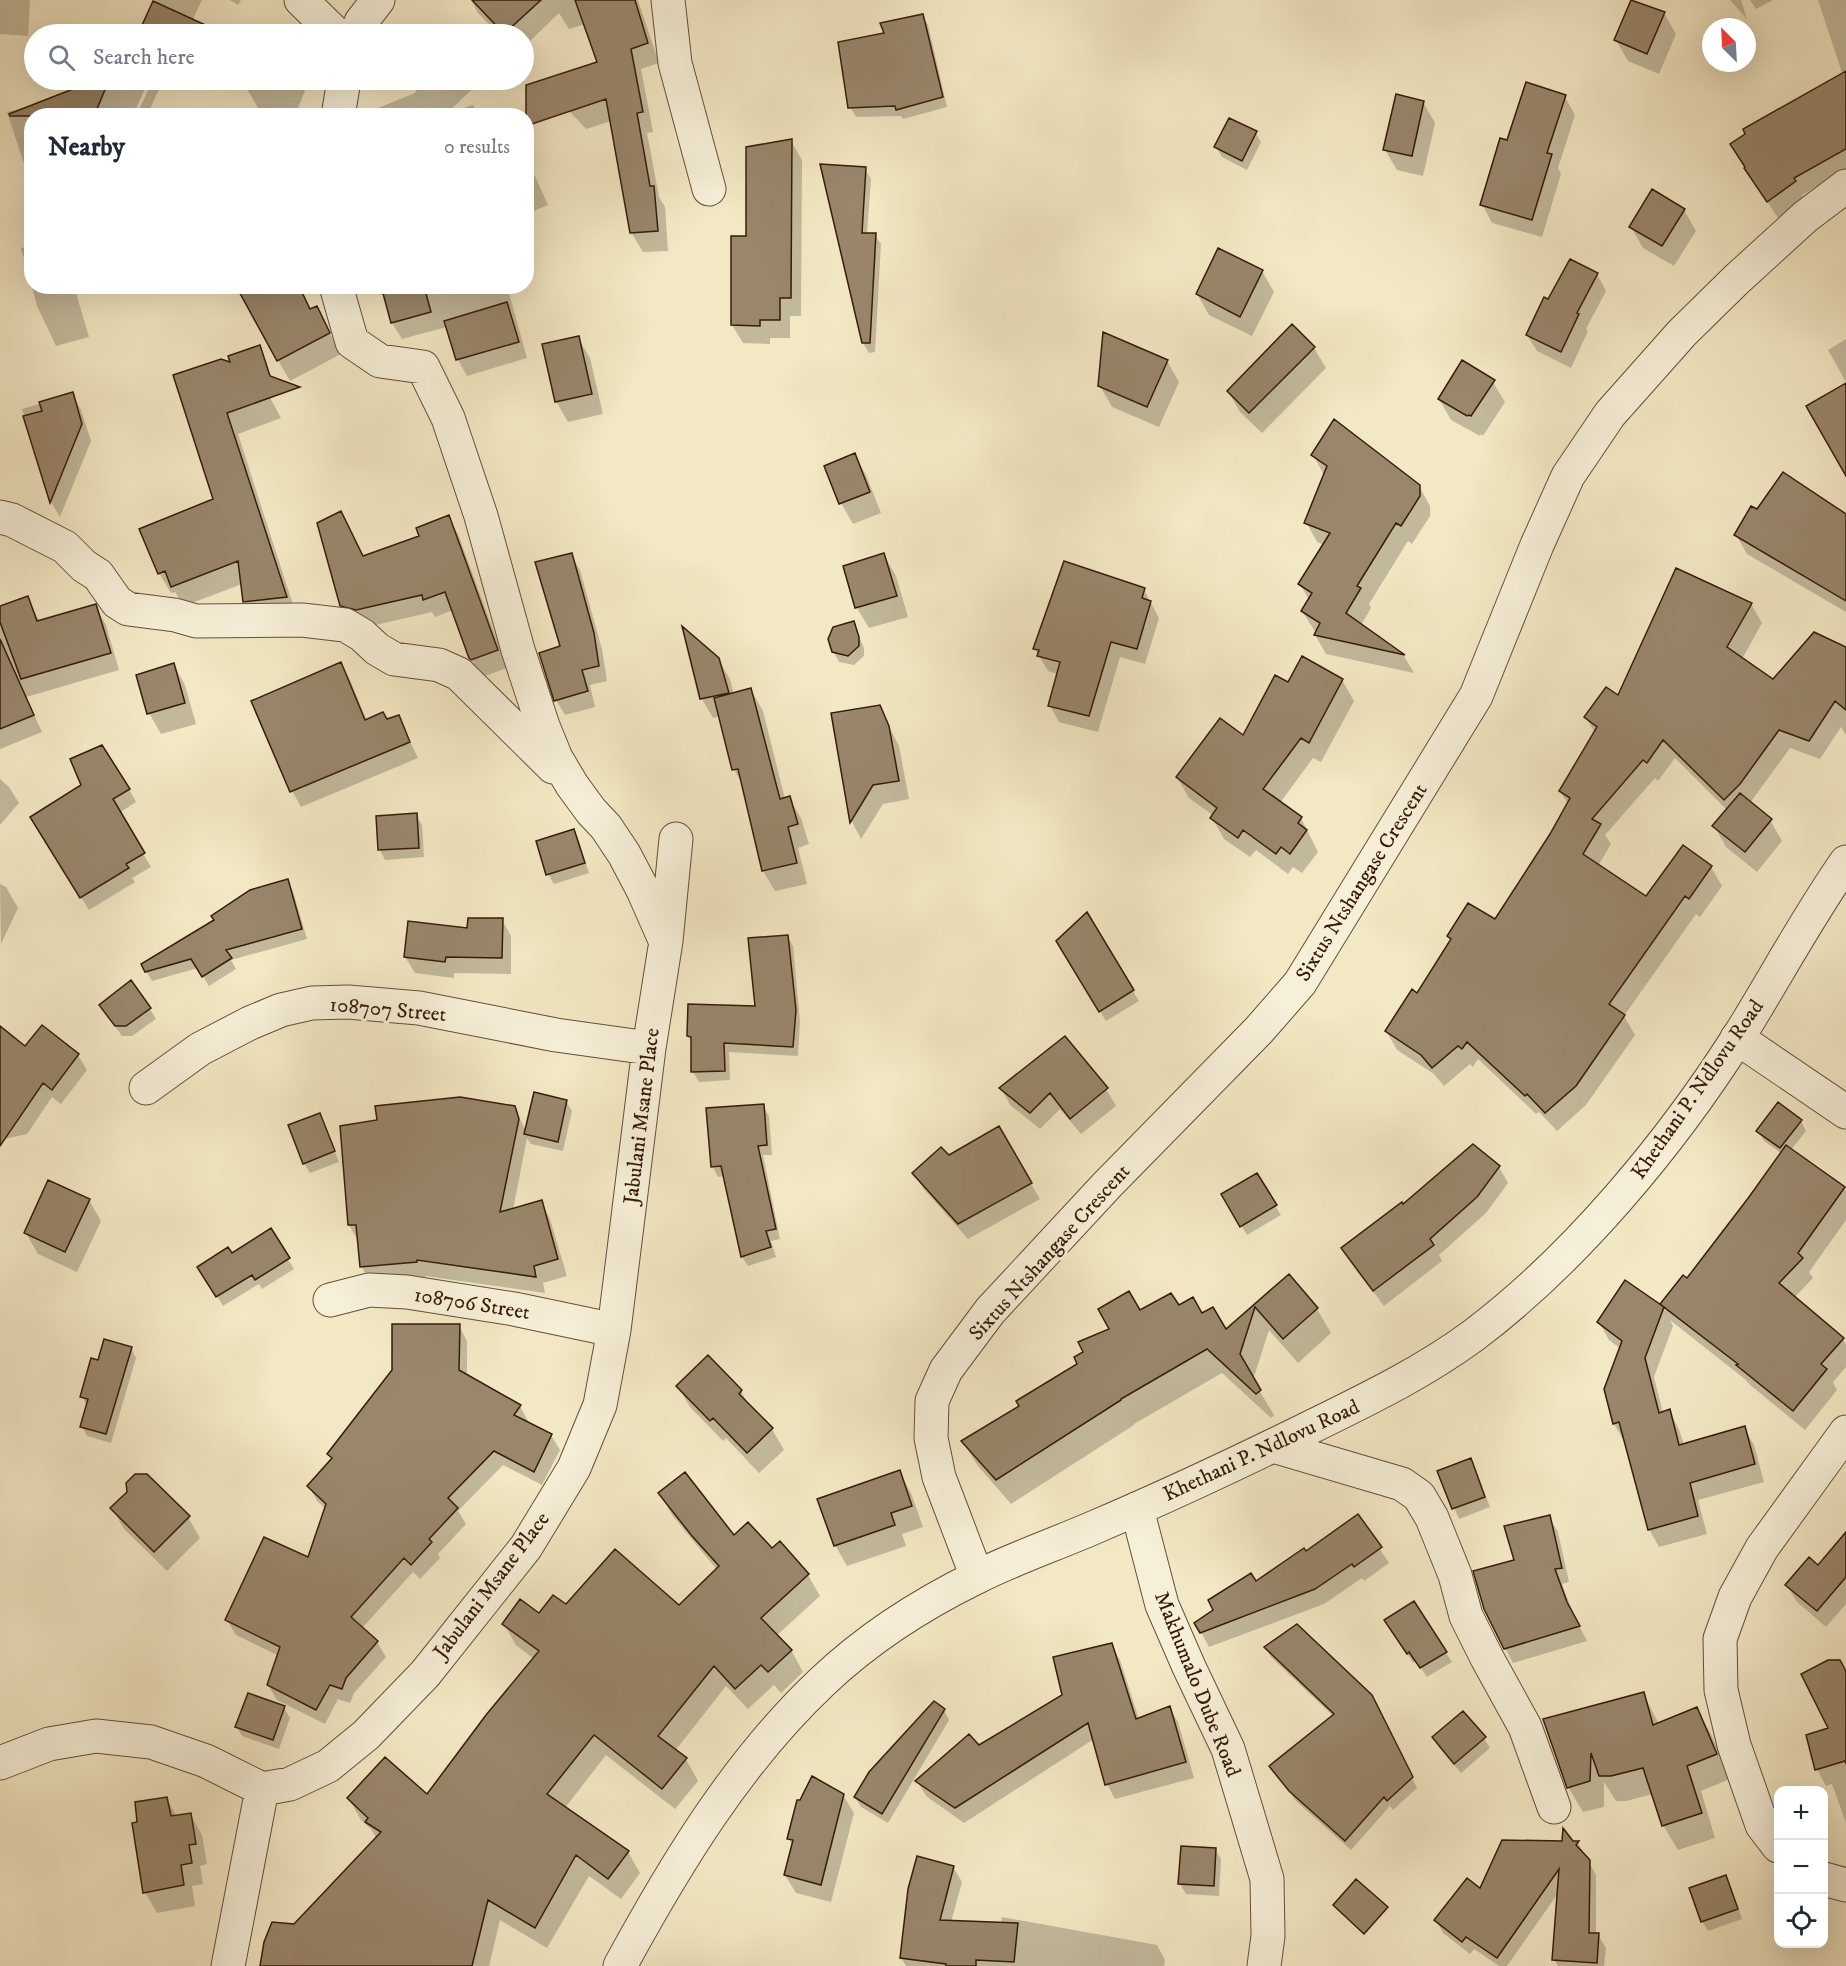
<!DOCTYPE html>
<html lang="en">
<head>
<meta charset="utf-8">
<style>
	body { margin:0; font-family:"IM FELL DW Pica",serif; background:#f6f6f7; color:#1f2937 }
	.controls { position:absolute; right:18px; bottom:18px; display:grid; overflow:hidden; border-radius:12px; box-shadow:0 6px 24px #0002 }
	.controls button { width:54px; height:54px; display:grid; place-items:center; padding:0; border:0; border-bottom:2px solid #e0e1e3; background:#fff; color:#1f2937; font:30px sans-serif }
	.compass { position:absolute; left:1702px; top:18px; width:54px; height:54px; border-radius:50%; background:#fff; box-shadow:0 6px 24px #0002; rotate:336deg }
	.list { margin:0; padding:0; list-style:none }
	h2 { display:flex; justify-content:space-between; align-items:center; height:78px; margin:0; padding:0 24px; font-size:26px }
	h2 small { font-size:20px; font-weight:400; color:#747a83 }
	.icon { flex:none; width:33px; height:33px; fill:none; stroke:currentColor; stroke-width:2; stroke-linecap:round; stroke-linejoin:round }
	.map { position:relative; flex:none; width:1846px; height:1966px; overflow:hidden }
	.search { position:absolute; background:#fff; box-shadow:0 6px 24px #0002; left:24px; top:24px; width:510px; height:66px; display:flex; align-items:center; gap:15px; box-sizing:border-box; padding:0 21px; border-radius:33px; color:#747a83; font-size:22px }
	.panel { position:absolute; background:#fff; box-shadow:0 6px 24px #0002; left:24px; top:108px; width:510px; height:186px; border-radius:24px }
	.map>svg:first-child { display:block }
	.shadow { fill:#0003 }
	.building { fill:#99866b; stroke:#371b0a; stroke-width:1.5 }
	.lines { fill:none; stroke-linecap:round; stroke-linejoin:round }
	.minor-casing { stroke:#664e38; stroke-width:35 }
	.tertiary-casing { stroke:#664e38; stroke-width:35 }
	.minor { stroke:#f7f0d9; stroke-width:33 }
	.tertiary { stroke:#f7f0d9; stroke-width:33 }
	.labels { text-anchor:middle; stroke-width:6; stroke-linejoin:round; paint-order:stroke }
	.street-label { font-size:21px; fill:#371b0a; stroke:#f7f0d9 }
</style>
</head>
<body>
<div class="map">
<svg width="1846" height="1966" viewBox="0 0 1846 1966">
	<rect width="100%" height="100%" fill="#f3e8c4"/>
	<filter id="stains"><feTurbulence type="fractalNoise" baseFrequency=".00333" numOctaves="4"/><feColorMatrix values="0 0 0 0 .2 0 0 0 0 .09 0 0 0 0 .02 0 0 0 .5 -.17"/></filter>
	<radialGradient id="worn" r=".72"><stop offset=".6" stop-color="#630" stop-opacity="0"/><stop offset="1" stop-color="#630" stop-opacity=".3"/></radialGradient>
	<path class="shadow" d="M 0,0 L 30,0 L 28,36 L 0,34 Z
		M 155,0 L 202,0 L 186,34 L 142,34 Z
		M 230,0 L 241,0 L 238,5 Z
		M 471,0 L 638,0 L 659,63 L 641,69 L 653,132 L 647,133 L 659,197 L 665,207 L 668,251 L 643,252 L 631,232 L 611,121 L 586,129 L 558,99 L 599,63 L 585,24 L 569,29 L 559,13 L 524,47 L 524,34 L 498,34 L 478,13 Z
		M 1632,0 L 1664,13 L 1676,34 L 1659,74 L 1628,61 L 1616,40 Z
		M 1730,0 L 1741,0 L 1747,19 Z
		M 1750,0 L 1773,0 L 1756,9 Z
		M 1818,0 L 1846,0 L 1846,85 Z
		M 923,16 L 928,25 L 947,107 L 903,119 L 901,116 L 856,117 L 850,107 L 886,34 Z
		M 100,80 L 149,80 L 134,113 L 137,114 L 153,80 L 163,80 L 147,116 L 32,116 L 32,188 L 7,112 L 30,107 Z
		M 248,80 L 309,80 L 295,116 L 279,116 L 258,108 L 246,87 Z
		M 419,80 L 475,80 L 478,84 L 446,114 L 473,105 L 479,116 L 381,116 L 378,108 L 415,93 Z
		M 1565,97 L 1575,115 L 1558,168 L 1561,174 L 1542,237 L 1492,223 L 1482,204 Z
		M 1423,102 L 1435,123 L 1423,176 L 1397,170 L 1385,150 Z
		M 1255,132 L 1261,142 L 1247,170 L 1222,157 L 1216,147 Z
		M 1846,138 L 1846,171 L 1802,195 L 1804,199 L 1778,218 L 1746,169 Z
		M 791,141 L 802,160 L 801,316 L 790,316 L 790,338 L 770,338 L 770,344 L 743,343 L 732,325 L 747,238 Z
		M 526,156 L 548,205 L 526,214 Z
		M 822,166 L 865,169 L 871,179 L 867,234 L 875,235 L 881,244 L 875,352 L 869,353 L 863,343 Z
		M 1684,210 L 1696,231 L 1674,266 L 1643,248 L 1631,227 Z
		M 32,246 L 32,286 L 21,248 Z
		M 1262,271 L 1274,292 L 1252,336 L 1209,315 L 1197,294 Z
		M 1597,274 L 1606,291 L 1586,329 L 1588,331 L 1571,368 L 1537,351 L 1527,335 L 1549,301 Z
		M 32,286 L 74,286 L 89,337 L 56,346 L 37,306 Z
		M 375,286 L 507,286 L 527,358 L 467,376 L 458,360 L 447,327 L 402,339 L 392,323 L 385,294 L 381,295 Z
		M 316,308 L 341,354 L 290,381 L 278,360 Z
		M 578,338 L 590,358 L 603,414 L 568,422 L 556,401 Z
		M 1846,339 L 1846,382 L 1828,350 Z
		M 1314,348 L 1326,368 L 1262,433 L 1240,412 L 1228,391 Z
		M 1167,361 L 1179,382 L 1159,427 L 1112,407 L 1100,386 Z
		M 175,376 L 268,394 L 281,418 L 238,434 L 297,617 L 256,622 L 245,601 L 242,584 L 184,606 L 175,592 L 171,593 L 159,573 L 215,500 Z
		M 1493,382 L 1505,402 L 1483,436 L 1481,434 L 1480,436 L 1451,420 L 1439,399 Z
		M 72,394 L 81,410 L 91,441 L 60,517 L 51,502 L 22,409 Z
		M 854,455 L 866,475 L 881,513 L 853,524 L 841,503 L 826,467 Z
		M 1313,455 L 1419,486 L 1430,506 L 1430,516 L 1412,544 L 1408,541 L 1369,604 L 1371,608 L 1361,625 L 1404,656 L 1414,673 L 1326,654 L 1315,635 L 1317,632 L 1314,630 L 1302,611 L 1309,600 L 1300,584 L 1324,545 L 1317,542 L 1306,522 L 1324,475 Z
		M 1758,511 L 1846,516 L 1846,612 L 1747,554 L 1736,535 Z
		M 448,517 L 458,534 L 507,668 L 482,677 L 470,658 L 453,610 L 435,617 L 432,612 L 367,627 L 352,623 L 341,605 L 364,558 L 421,537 Z
		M 571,555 L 580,570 L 602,649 L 607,681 L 590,685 L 595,707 L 565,715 L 556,700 Z
		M 884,555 L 896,576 L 908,617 L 869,628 L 857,608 L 844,567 Z
		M 1144,590 L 1159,618 L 1145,664 L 1120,657 L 1098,732 L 1059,722 L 1050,706 L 1058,674 L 1048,671 L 1035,649 Z
		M 27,597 L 40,622 L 95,606 L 106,625 L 119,670 L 26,697 L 42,732 L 0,749 L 0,607 Z
		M 1751,604 L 1762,623 L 1742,659 L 1773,681 L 1846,648 L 1846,735 L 1841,727 L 1820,759 L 1790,748 L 1750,803 L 1770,820 L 1782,841 L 1757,872 L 1726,847 L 1714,826 L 1727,810 L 1675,758 L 1658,781 L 1655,778 L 1605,835 L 1611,844 L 1598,866 L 1646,898 L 1684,847 L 1711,867 L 1722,886 L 1700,917 L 1696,914 L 1624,1016 L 1635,1035 L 1586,1105 L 1557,1131 L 1539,1112 L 1536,1114 L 1478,1059 L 1473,1067 L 1470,1064 L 1444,1086 L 1434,1074 L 1397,1050 L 1386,1031 L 1418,995 L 1452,941 L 1448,936 L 1495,921 L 1551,835 L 1568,804 L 1560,791 L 1595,733 L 1586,718 L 1619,698 Z
		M 853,622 L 864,648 L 864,656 L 854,665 L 839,662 L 833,651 Z
		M 684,630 L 718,659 L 730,679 L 734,694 L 751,690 L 763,711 L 785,799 L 789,798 L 801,818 L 809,844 L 798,848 L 807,884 L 775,891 L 763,871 L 744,787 L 734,770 L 720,716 L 713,718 L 702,699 Z
		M 341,664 L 350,680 L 367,721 L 387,721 L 398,717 L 418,758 L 301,807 L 292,791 Z
		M 174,665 L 185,685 L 196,724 L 161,734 L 149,713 Z
		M 1342,680 L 1354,701 L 1321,762 L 1313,758 L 1280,803 L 1301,818 L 1318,852 L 1302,873 L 1293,867 L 1288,874 L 1256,850 L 1250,857 L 1224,839 L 1212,818 L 1214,816 L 1189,798 L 1177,777 L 1244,738 L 1289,684 Z
		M 879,707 L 899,746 L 909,799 L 883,804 L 861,839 L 852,822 L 833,715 Z
		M 0,779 L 9,787 L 19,803 L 0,825 Z
		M 129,789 L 136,802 L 119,813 L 151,867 L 132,878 L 135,882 L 89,910 L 40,831 Z
		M 416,815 L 422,825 L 424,857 L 385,860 L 380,850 Z
		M 574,831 L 579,841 L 589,873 L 554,884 L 548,874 Z
		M 288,881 L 293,891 L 307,939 L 231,960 L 236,969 L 209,986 L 198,968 L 152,981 L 146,971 Z
		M 0,884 L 6,887 L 18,908 L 1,944 Z
		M 1087,915 L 1139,1001 L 1106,1021 L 1058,942 Z
		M 502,920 L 511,936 L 511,974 L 454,973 L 454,978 L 415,973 L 405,957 Z
		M 787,936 L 793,946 L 800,1021 L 798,1056 L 729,1052 L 730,1080 L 699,1082 L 693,1072 L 692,1043 L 688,1036 L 756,1007 Z
		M 100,1005 L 150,1009 L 156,1019 L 132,1036 L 122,1036 Z
		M 42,1027 L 78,1055 L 87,1070 L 61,1104 L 52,1097 L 27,1134 L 0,1140 L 0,1078 Z
		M 1001,1088 L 1106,1089 L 1116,1106 L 1081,1134 L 1060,1109 L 1040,1129 L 1010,1105 Z
		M 566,1101 L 572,1111 L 563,1151 L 531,1144 L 527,1138 L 513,1210 L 541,1202 L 550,1219 L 567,1276 L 543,1283 L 545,1293 L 425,1276 L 426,1279 L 371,1283 L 361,1266 L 359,1242 L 349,1225 L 514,1107 L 526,1131 Z
		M 763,1106 L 769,1116 L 772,1155 L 763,1155 L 780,1239 L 771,1241 L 776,1257 L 748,1266 L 742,1257 L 725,1176 L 718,1177 L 713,1167 Z
		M 320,1115 L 339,1162 L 310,1173 L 304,1163 Z
		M 1801,1121 L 1806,1131 L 1791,1150 L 1844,1188 L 1846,1191 L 1846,1220 L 1809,1272 L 1813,1278 L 1794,1298 L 1843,1339 L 1846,1345 L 1846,1367 L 1833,1382 L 1837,1390 L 1805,1430 L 1749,1384 L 1746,1380 L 1670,1320 L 1673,1326 L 1654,1377 L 1663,1413 L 1669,1411 L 1679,1429 L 1684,1445 L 1744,1428 L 1754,1445 L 1764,1482 L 1698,1500 L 1707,1534 L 1659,1547 L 1649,1529 L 1624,1441 L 1614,1424 L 1621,1349 L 1609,1340 L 1599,1322 L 1625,1282 L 1666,1311 L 1662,1304 L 1687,1280 L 1782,1154 L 1764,1141 L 1758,1131 Z
		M 998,1128 L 1040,1199 L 968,1239 L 923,1188 L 914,1173 L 948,1157 Z
		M 1499,1167 L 1508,1183 L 1486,1213 L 1439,1255 L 1442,1261 L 1384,1306 L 1353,1265 L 1343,1249 L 1403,1207 Z
		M 1256,1175 L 1281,1215 L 1247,1235 L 1223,1195 Z
		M 89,1200 L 101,1221 L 77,1272 L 38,1254 L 26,1233 Z
		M 270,1231 L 294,1269 L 262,1289 L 259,1284 L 223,1306 L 199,1267 L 232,1255 Z
		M 1289,1277 L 1317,1309 L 1331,1333 L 1298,1363 L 1269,1330 L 1253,1380 L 1274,1415 L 1271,1418 L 1222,1373 L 1134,1424 L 1134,1425 L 1011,1504 L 978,1466 L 963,1442 L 1021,1406 L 1079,1364 L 1111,1330 L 1140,1312 L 1178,1307 L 1202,1315 L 1226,1331 Z
		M 459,1326 L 467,1341 L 467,1376 L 520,1406 L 528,1421 L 527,1423 L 551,1435 L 560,1450 L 542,1485 L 503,1465 L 458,1511 L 466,1524 L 438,1554 L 440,1558 L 420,1579 L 413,1572 L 362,1628 L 377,1642 L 386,1657 L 354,1693 L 350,1703 L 338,1699 L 325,1724 L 277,1700 L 268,1685 L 279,1656 L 236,1635 L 227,1620 L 309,1559 L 326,1509 L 317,1501 L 309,1486 L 332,1460 L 329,1454 Z
		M 131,1348 L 136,1358 L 111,1443 L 87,1436 L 82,1426 L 87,1406 L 82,1396 L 99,1362 Z
		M 678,1386 L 741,1391 L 749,1406 L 772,1429 L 784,1450 L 759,1473 L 726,1438 L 723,1441 L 690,1407 Z
		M 1470,1460 L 1476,1470 L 1490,1507 L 1459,1519 L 1439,1472 Z
		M 899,1472 L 911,1493 L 923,1527 L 902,1534 L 906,1546 L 847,1566 L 835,1545 Z
		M 660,1494 L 734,1537 L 772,1551 L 808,1575 L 820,1596 L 776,1636 L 791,1650 L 803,1672 L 781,1693 L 774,1685 L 748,1709 L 726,1686 L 675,1751 L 686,1759 L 698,1781 L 675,1809 L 606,1755 L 565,1808 L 628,1852 L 640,1873 L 621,1899 L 589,1876 L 547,1948 L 500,1920 L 489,1966 L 264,1966 L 295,1926 L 377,1839 L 371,1829 L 361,1820 L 349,1799 L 427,1796 L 534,1659 L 516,1645 L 504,1624 L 540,1615 L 566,1606 L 679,1607 L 717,1570 L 672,1515 Z
		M 112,1508 L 188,1517 L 200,1538 L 167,1571 L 124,1529 Z
		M 1358,1516 L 1389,1563 L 1364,1581 L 1362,1578 L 1324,1604 L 1209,1647 L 1196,1623 L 1255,1583 L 1306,1553 Z
		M 1549,1517 L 1558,1532 L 1569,1582 L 1562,1584 L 1575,1618 L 1587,1641 L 1513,1663 L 1505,1648 L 1515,1561 Z
		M 1846,1534 L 1846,1604 L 1826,1627 L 1796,1601 L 1787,1585 L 1818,1567 Z
		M 1413,1603 L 1452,1662 L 1427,1677 L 1416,1661 L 1413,1663 L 1392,1630 Z
		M 1111,1644 L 1120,1660 L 1139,1719 L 1169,1707 L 1178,1722 L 1194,1778 L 1115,1799 L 1107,1784 L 1094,1739 L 964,1823 L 926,1796 L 917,1781 L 979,1747 L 1064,1695 Z
		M 1266,1647 L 1377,1707 L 1417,1788 L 1393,1810 L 1390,1806 L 1351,1850 L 1296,1801 L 1271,1766 L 1333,1716 L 1271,1657 Z
		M 1838,1658 L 1846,1672 L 1846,1823 L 1832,1784 L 1826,1786 L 1817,1769 L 1830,1729 L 1806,1681 Z
		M 1643,1693 L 1659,1724 L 1697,1709 L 1711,1734 L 1730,1779 L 1701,1791 L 1715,1838 L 1678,1850 L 1663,1825 L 1653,1794 L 1626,1801 L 1616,1801 L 1604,1782 L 1604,1807 L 1583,1812 L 1568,1787 L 1545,1720 Z
		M 284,1708 L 290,1718 L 279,1749 L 242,1736 L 237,1727 Z
		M 944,1710 L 949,1720 L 888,1823 L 861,1807 L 855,1797 Z
		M 1434,1737 L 1484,1738 L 1490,1748 L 1461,1773 L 1439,1747 Z
		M 843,1795 L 854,1813 L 831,1902 L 796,1893 L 785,1875 L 793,1846 L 789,1839 Z
		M 167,1799 L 177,1817 L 190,1814 L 202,1835 L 207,1864 L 200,1866 L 203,1884 L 192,1886 L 195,1906 L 157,1913 L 145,1892 L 139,1823 Z
		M 1563,1843 L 1578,1843 L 1596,1875 L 1596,1935 L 1598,1935 L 1606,1948 L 1604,1966 L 1558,1966 L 1554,1959 L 1559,1892 L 1507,1966 L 1499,1966 L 1474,1949 L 1470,1954 L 1443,1933 L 1436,1920 L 1480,1890 Z
		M 1182,1847 L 1215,1849 L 1221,1859 L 1219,1896 L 1186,1894 L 1180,1884 Z
		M 953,1867 L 962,1882 L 951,1922 L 1001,1923 L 1002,1917 L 1157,1945 L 1165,1960 L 1164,1966 L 906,1966 L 901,1958 Z
		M 1725,1877 L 1731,1887 L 1742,1919 L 1708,1931 L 1702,1921 Z"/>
	<path class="building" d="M 472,0 L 541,0 L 504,34 Z
		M 575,0 L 635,0 L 648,43 L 631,49 L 643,112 L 637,113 L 650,186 L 654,186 L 658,231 L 630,233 L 606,99 L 526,126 L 526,85 L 597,62 Z
		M 1631,0 L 1665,12 L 1647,54 L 1614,40 Z
		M 153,1 L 225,34 L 138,34 Z
		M 923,14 L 943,97 L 896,110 L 895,106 L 848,108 L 838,42 L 884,33 L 880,23 Z
		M 1846,71 L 1846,149 L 1794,178 L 1796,181 L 1767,202 L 1744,168 L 1745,167 L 1730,144 L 1745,134 L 1743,129 Z
		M 96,80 L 109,80 L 94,116 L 10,116 L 9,114 Z
		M 1526,82 L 1566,95 L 1547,153 L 1552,154 L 1532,220 L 1480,205 L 1500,138 L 1507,140 Z
		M 1396,94 L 1424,101 L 1412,156 L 1383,150 Z
		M 1229,118 L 1257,131 L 1242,161 L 1214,147 Z
		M 792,139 L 791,298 L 780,298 L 780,320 L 760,320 L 760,326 L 731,325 L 731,236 L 746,236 L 746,147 Z
		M 820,164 L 866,167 L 862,233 L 876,233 L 870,343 L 862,343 Z
		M 1652,189 L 1685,209 L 1662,246 L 1629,227 Z
		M 1218,248 L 1263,270 L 1240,317 L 1196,294 Z
		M 1570,259 L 1598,273 L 1577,313 L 1579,314 L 1561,352 L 1526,335 L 1544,297 L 1548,299 Z
		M 236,286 L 299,286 L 310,309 L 317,306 L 330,333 L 277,361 Z
		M 381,286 L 424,286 L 431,312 L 391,323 Z
		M 507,302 L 519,342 L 456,360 L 444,321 Z
		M 1292,324 L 1315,347 L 1249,413 L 1227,391 Z
		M 1103,332 L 1168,360 L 1147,407 L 1098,386 Z
		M 579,336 L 592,394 L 555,402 L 542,344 Z
		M 260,345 L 270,376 L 300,387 L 227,413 L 287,597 L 243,602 L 238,561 L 171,587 L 165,571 L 158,574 L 139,529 L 213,499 L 173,375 L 221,359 L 230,362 L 228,356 Z
		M 1462,360 L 1495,380 L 1471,416 L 1469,415 L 1467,416 L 1438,399 Z
		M 1846,383 L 1846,476 L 1806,406 Z
		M 73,392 L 82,424 L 50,503 L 23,416 L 42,411 L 39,402 Z
		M 1334,419 L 1420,485 L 1420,496 L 1401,526 L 1396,523 L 1357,586 L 1361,588 L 1346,613 L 1405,655 L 1314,635 L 1320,623 L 1301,611 L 1312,593 L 1298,584 L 1330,533 L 1304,523 L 1327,466 L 1311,455 Z
		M 855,453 L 870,492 L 839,504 L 824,466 Z
		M 1783,472 L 1846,514 L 1846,601 L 1734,535 L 1751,506 L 1757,509 Z
		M 341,511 L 363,556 L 419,536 L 416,528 L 449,515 L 498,650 L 471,660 L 469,658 L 445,592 L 423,600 L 422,595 L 356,610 L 340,606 L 317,523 Z
		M 572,553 L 594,633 L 599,666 L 582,670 L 588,691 L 554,701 L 539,653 L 560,646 L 535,562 Z
		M 884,553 L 897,596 L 855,608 L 843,566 Z
		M 1064,561 L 1145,588 L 1142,598 L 1151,601 L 1137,649 L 1111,642 L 1089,716 L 1048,706 L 1060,662 L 1037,656 L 1039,650 L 1033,649 Z
		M 1676,568 L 1752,603 L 1727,647 L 1773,679 L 1814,632 L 1846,647 L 1846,710 L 1835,701 L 1809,741 L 1779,730 L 1740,784 L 1724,800 L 1663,740 L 1647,763 L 1643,760 L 1592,819 L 1601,824 L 1583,854 L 1646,896 L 1683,845 L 1712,866 L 1689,899 L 1685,896 L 1609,1004 L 1625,1015 L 1576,1086 L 1545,1113 L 1527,1094 L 1525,1096 L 1467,1042 L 1462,1049 L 1458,1046 L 1432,1068 L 1421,1055 L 1385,1031 L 1412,989 L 1417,993 L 1451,939 L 1447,936 L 1468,903 L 1495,919 L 1550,834 L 1570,798 L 1559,791 L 1597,727 L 1584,717 L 1606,687 L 1618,695 Z
		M 28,596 L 37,621 L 96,604 L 111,653 L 21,679 L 0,622 L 0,606 Z
		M 854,621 L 859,637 L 859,646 L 848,656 L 832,652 L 828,639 L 833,627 Z
		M 682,626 L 719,658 L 729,693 L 700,699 Z
		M 0,639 L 34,715 L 0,729 Z
		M 1302,656 L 1343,679 L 1309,743 L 1301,738 L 1263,789 L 1302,817 L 1298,823 L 1307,830 L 1290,854 L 1281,847 L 1276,854 L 1243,830 L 1238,838 L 1210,818 L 1217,808 L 1176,777 L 1220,718 L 1243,735 L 1275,675 L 1288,682 Z
		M 341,662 L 365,720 L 383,712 L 387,719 L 399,715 L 410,742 L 290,792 L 251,701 Z
		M 174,663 L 185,703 L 147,714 L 136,675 Z
		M 751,688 L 780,799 L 790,796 L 798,824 L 788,827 L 797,863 L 762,871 L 738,769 L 732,770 L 714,698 Z
		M 880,705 L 889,726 L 899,781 L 873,785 L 850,823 L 831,713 Z
		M 102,745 L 130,789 L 113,799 L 145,853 L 126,864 L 129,868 L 80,898 L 30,817 L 81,785 L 70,759 Z
		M 1740,793 L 1772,819 L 1745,852 L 1712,826 Z
		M 417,813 L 419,848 L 378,850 L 376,816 Z
		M 574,829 L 585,863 L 546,875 L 536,841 Z
		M 288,879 L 302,929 L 226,950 L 232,958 L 202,977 L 191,959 L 145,972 L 141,964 L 214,920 L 211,916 L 250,890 Z
		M 1087,912 L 1134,990 L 1099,1012 L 1056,941 Z
		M 468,918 L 503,918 L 502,958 L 446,957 L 445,962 L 404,957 L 408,921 L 467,928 Z
		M 788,935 L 796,1010 L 793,1047 L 724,1043 L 725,1071 L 691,1072 L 691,1037 L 687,1036 L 688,1004 L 755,1006 L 748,938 Z
		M 131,980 L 151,1008 L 126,1026 L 115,1026 L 99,1005 Z
		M 42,1025 L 79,1054 L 52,1090 L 43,1083 L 0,1146 L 0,1026 L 25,1046 Z
		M 1065,1036 L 1108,1088 L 1070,1119 L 1050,1093 L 1030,1113 L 999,1088 Z
		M 534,1092 L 567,1100 L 558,1142 L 524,1134 Z
		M 460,1097 L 515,1106 L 519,1119 L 500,1212 L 542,1200 L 558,1259 L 534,1266 L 536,1277 L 417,1260 L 417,1262 L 360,1267 L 356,1225 L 348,1225 L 340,1126 L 377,1120 L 375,1106 Z
		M 1778,1102 L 1802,1120 L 1780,1148 L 1756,1131 Z
		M 764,1104 L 767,1145 L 758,1146 L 776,1229 L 766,1231 L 771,1247 L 741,1257 L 721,1166 L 711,1167 L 706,1108 Z
		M 320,1113 L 335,1151 L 303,1164 L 288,1125 Z
		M 999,1126 L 1032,1183 L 958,1224 L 912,1173 L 941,1147 L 949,1155 Z
		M 1473,1144 L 1500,1166 L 1477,1197 L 1430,1239 L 1434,1245 L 1373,1291 L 1341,1248 L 1402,1202 L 1403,1204 Z
		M 1786,1145 L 1845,1187 L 1798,1253 L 1803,1258 L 1779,1283 L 1844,1338 L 1821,1364 L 1827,1369 L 1793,1411 L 1736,1365 L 1738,1364 L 1660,1304 L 1683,1275 L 1687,1278 L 1749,1197 Z
		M 1257,1173 L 1277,1205 L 1240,1227 L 1221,1194 Z
		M 48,1180 L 90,1199 L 65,1252 L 24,1233 Z
		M 271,1228 L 290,1258 L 255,1280 L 252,1275 L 216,1297 L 197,1267 L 228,1247 L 232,1253 Z
		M 1289,1274 L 1318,1308 L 1283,1339 L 1255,1307 L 1240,1354 L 1261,1390 L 1256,1394 L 1207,1349 L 1121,1399 L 1121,1400 L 996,1480 L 961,1441 L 1019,1406 L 1016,1401 L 1077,1364 L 1074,1357 L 1083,1352 L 1078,1342 L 1109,1329 L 1098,1309 L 1129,1291 L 1140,1310 L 1171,1293 L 1179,1305 L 1193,1297 L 1202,1313 L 1213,1307 L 1226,1329 Z
		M 1625,1280 L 1664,1307 L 1645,1358 L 1659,1413 L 1670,1409 L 1679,1445 L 1745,1426 L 1755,1464 L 1690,1483 L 1698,1516 L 1648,1530 L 1619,1422 L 1613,1424 L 1604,1389 L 1622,1341 L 1597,1322 Z
		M 392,1324 L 460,1324 L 459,1370 L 521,1405 L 514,1415 L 552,1434 L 534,1472 L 494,1451 L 448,1498 L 458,1508 L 429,1539 L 432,1542 L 411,1565 L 404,1558 L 351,1617 L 378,1641 L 346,1678 L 342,1689 L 330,1685 L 316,1710 L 267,1685 L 280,1647 L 225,1620 L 264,1537 L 308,1557 L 326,1504 L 307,1486 L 332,1458 L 327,1454 L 392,1370 Z
		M 104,1339 L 132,1347 L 106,1434 L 80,1427 L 88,1399 L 80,1397 L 91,1358 L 98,1360 Z
		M 708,1355 L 742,1390 L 739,1394 L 773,1428 L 747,1453 L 713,1418 L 710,1421 L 676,1386 Z
		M 1471,1458 L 1485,1497 L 1452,1509 L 1437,1471 Z
		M 900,1470 L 912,1506 L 891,1513 L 895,1525 L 834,1546 L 817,1499 Z
		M 685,1472 L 734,1535 L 748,1522 L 772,1548 L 780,1541 L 809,1574 L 761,1618 L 792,1650 L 768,1672 L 761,1665 L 735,1689 L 714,1666 L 658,1736 L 687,1758 L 662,1789 L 594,1735 L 547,1794 L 629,1851 L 608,1879 L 576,1855 L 535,1928 L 488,1900 L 472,1966 L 260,1966 L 264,1942 L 272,1922 L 294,1924 L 381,1832 L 365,1822 L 368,1818 L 347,1798 L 385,1757 L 427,1794 L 486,1715 L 539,1651 L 502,1624 L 520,1599 L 539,1613 L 553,1595 L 566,1604 L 615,1549 L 679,1605 L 719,1566 L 692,1536 L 658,1493 Z
		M 135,1474 L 147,1474 L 190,1516 L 154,1552 L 110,1508 L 127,1492 L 126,1483 Z
		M 1358,1514 L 1382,1547 L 1354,1567 L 1352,1564 L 1315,1589 L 1200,1633 L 1194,1623 L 1213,1610 L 1208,1600 L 1251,1573 L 1256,1581 L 1304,1548 L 1306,1551 Z
		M 1550,1515 L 1562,1568 L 1555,1569 L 1567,1602 L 1580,1626 L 1504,1649 L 1484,1609 L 1473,1571 L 1514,1560 L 1504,1526 Z
		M 1846,1532 L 1846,1577 L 1817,1611 L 1785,1585 L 1809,1557 L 1818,1565 Z
		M 1414,1601 L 1447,1652 L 1420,1668 L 1409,1652 L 1407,1654 L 1384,1620 Z
		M 1297,1624 L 1372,1695 L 1413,1777 L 1387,1801 L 1384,1797 L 1345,1841 L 1289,1791 L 1269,1766 L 1334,1714 L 1264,1647 Z
		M 1112,1643 L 1136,1719 L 1170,1706 L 1186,1762 L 1105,1785 L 1088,1723 L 955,1808 L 915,1781 L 969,1734 L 979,1745 L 1062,1695 L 1053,1657 Z
		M 1828,1660 L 1840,1660 L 1846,1671 L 1846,1764 L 1845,1761 L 1815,1770 L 1806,1735 L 1828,1728 L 1801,1674 Z
		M 1644,1692 L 1653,1725 L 1697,1707 L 1717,1754 L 1687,1766 L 1702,1813 L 1662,1826 L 1643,1768 L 1611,1776 L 1599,1776 L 1591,1753 L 1590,1781 L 1567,1788 L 1543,1719 Z
		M 248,1693 L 285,1706 L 273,1740 L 235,1727 Z
		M 934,1701 L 945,1709 L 882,1814 L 854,1797 L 869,1772 Z
		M 1463,1711 L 1486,1737 L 1454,1764 L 1432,1737 Z
		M 812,1776 L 844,1794 L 821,1885 L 784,1875 L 793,1840 L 787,1839 L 797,1800 L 800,1800 Z
		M 167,1797 L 171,1816 L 191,1813 L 196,1844 L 189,1845 L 192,1863 L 181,1865 L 184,1885 L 143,1893 L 132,1823 L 137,1822 L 135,1802 Z
		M 1563,1828 L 1573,1841 L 1579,1841 L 1576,1845 L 1590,1860 L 1589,1933 L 1599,1933 L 1597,1963 L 1552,1960 L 1559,1869 L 1497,1958 L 1466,1937 L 1462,1942 L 1434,1920 L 1467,1878 L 1480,1888 L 1502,1840 L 1562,1841 Z
		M 1181,1846 L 1216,1848 L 1214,1886 L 1178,1884 Z
		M 917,1856 L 954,1866 L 940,1920 L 1018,1923 L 1014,1962 L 976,1960 L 976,1966 L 946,1966 L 946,1964 L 900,1958 L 908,1889 Z
		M 1726,1875 L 1738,1909 L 1701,1922 L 1689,1888 Z
		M 1356,1879 L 1388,1907 L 1364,1934 L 1333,1905 Z"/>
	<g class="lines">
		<defs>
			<path id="minor" d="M 301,0 L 336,34
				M 668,0 L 675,63 L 709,189
				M 357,34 L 361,22 L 378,0
				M 338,116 L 344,80
				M 336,286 L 352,342 L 380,361 L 423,367 L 448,418 L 481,516 L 518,650 L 543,726 L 556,758 L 572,785 L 591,811 L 606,827 L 624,854 L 643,890 L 665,940
				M 0,517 L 12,520 L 65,547 L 84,566 L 98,575 L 117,602 L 128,609 L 175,615 L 196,621 L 302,620 L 345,625 L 362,635 L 377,649 L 394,659 L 439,665 L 459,674 L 553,767
				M 1737,1038 L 1846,1112
				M 146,1088 L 200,1049 L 250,1023 L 281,1010 L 312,1003 L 348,1002 L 419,1008 L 556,1035 L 649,1048
				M 330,1300 L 369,1290 L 407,1292 L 514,1309 L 614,1330
				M 1273,1446 L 1402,1484 L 1419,1496 L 1432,1518 L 1455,1575 L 1466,1616 L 1487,1658 L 1525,1727 L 1554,1807
				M 1137,1509 L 1162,1605 L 1189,1667 L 1228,1749 L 1267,1879 L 1268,1936 L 1264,1966
				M 977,1577 L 939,1477 L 931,1438 L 932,1401 L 946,1370 L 990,1311 L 1107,1185 L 1259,1030 L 1300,983 L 1476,696 L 1537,545 L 1568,476 L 1610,414 L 1682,333 L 1736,280 L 1805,217 L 1846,186
				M 0,1763 L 49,1744 L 96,1736 L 151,1742 L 206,1761 L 262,1789
				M 262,1789 L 290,1784 L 328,1766 L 366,1735 L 425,1674 L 526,1547 L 574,1468 L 600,1405 L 614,1330 L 649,1048 L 666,941 L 676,839
				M 1778,1846 L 1762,1825 L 1734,1745 L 1721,1690 L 1720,1639 L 1735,1597 L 1762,1548 L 1846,1432
				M 1824,1879 L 1846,1885
				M 228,1966 L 262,1789"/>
			<path id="tertiary" d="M 620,1966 C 675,1865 737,1762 822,1682 C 866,1640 922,1604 977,1577 C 1015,1558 1056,1544 1095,1527 C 1168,1496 1240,1462 1311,1427 C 1368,1399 1424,1372 1474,1335 C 1576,1258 1671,1143 1739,1036 C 1775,978 1807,918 1846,862"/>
		</defs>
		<use href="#minor" class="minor-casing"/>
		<use href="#tertiary" class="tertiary-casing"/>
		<use href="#minor" class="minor"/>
		<use href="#tertiary" class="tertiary"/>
	</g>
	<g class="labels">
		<g class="street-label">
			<text transform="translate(1361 882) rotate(-58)" y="7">Sixtus Ntshangase Crescent</text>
			<text transform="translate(388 1009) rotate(5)" y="7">108707 Street</text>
			<text transform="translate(1697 1089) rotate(-55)" y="7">Khethani P. Ndlovu Road</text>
			<text transform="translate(641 1116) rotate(-83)" y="7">Jabulani Msane Place</text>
			<text transform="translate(1049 1252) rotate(-48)" y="7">Sixtus Ntshangase Crescent</text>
			<text transform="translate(472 1303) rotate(9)" y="7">108706 Street</text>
			<text transform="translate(1261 1450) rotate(-25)" y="7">Khethani P. Ndlovu Road</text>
			<text transform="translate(491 1585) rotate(-53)" y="7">Jabulani Msane Place</text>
			<text transform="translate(1198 1684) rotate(68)" y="7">Makhumalo Dube Road</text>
		</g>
	</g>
	<rect width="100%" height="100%" filter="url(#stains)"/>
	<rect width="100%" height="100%" fill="url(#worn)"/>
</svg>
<div class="controls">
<button>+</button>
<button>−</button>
<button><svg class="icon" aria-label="locate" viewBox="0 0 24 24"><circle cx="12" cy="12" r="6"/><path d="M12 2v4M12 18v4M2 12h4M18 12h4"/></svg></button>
</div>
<svg class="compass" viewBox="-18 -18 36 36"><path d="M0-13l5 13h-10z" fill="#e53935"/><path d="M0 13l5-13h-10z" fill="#747a83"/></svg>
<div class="search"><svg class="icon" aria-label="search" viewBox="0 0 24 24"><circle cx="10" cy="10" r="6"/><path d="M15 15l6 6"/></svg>Search here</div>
<section class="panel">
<h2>Nearby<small>0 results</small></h2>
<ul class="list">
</ul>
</section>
</div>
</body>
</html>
